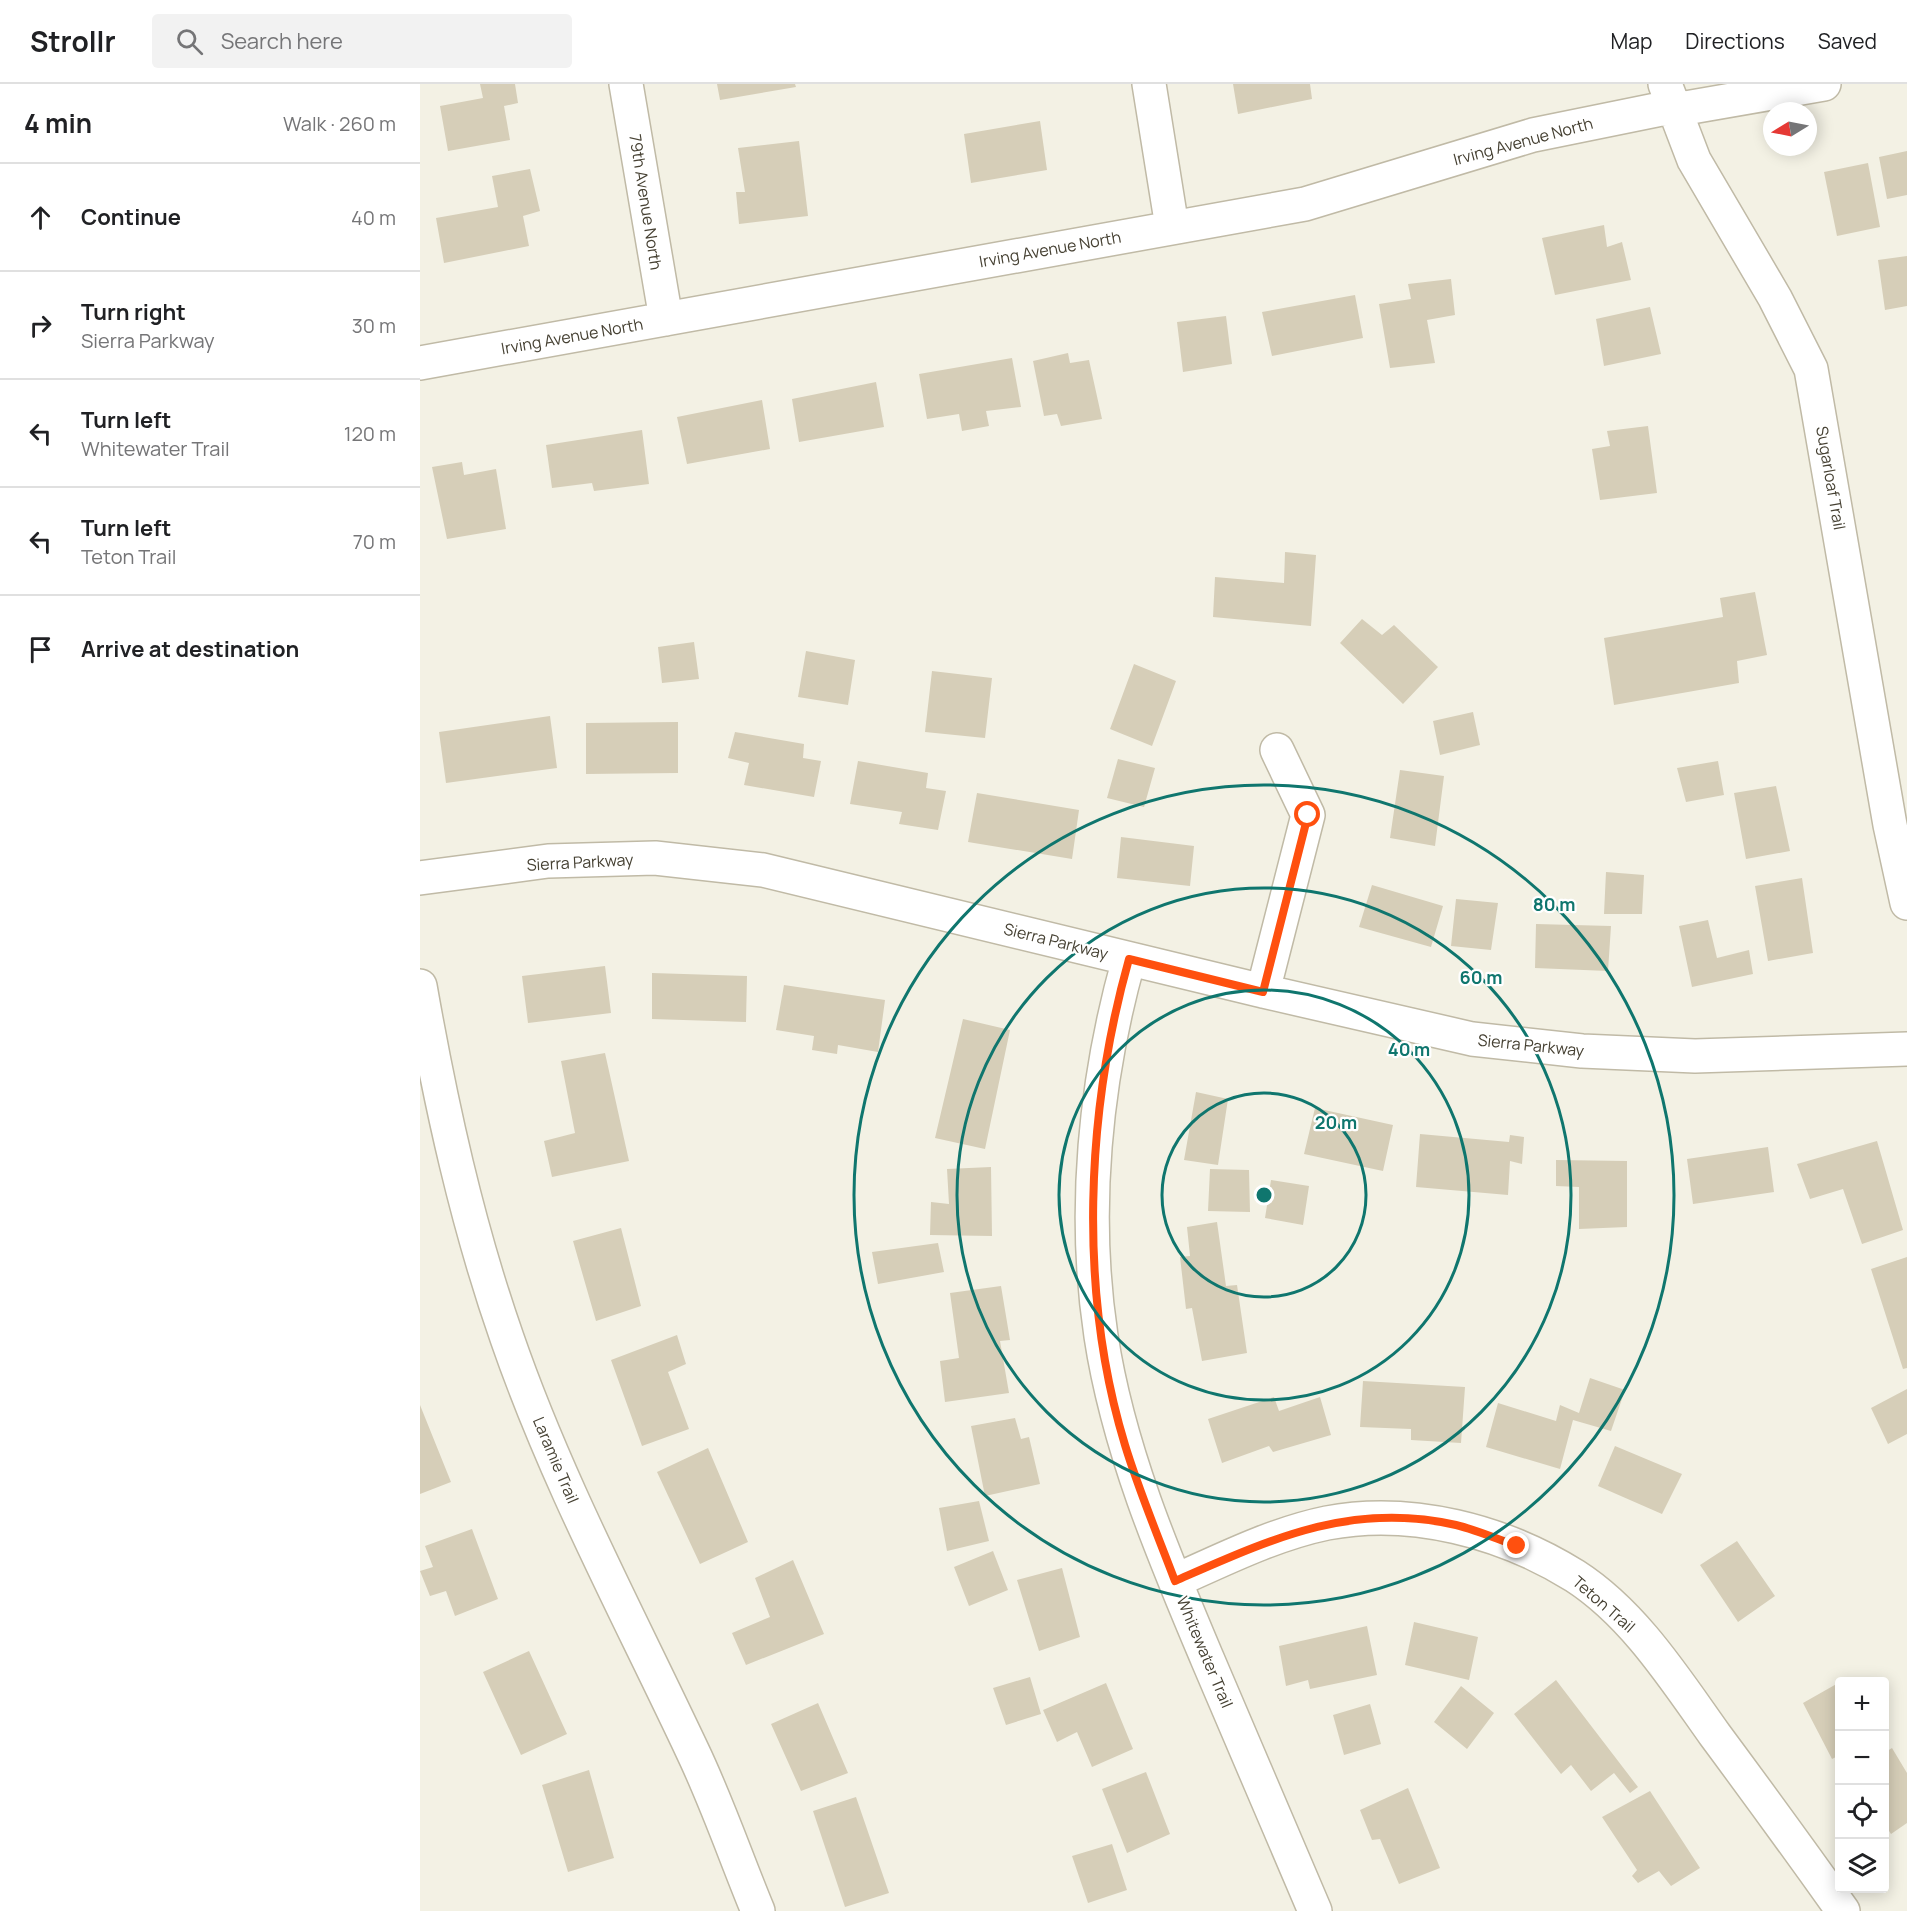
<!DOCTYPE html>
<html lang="en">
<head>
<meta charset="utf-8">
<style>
	body { margin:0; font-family:Manrope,sans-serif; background:#f2f2f2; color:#202124 }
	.controls { position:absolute; right:18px; bottom:18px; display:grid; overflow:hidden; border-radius:6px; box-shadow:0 3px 15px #0003 }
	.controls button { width:54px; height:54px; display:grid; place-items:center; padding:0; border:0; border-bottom:2px solid #e0e0e0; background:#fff; color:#202124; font:30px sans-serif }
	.compass { position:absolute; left:1343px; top:18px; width:54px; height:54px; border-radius:50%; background:#fff; box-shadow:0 3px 15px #0003; rotate:260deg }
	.stop { position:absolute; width:18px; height:18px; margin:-14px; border:4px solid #ff500f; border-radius:50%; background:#fff }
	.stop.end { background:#ff500f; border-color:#fff; box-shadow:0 2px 6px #0008 }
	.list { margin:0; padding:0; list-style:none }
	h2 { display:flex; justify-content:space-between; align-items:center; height:78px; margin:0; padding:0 24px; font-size:26px }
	h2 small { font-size:20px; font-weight:400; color:#757577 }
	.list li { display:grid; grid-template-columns:39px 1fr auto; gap:18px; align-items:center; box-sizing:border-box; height:108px; padding:0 24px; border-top:2px solid #e0e0e0 }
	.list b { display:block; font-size:22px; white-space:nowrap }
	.list p { margin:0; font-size:20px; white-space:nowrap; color:#757577 }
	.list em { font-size:20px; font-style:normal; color:#757577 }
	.icon { flex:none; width:33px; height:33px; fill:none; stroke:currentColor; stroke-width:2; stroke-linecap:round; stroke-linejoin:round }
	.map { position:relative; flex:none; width:1487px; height:1827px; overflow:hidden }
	header { display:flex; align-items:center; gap:36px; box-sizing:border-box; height:84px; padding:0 30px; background:#fff; border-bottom:2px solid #e0e0e0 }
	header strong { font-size:28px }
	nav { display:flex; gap:33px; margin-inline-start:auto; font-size:21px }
	.search { width:420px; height:54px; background:#f2f2f2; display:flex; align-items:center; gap:15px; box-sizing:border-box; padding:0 21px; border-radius:6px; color:#757577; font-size:22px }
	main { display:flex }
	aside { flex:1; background:#fff }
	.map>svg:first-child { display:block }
	.building { fill:#d6ceb8 }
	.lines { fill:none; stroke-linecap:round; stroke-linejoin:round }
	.street-casing { stroke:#c0baa6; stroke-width:36 }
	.street { stroke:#fff; stroke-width:33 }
	.route { stroke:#ff500f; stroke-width:8 }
	.ring { fill:none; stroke:#0f766e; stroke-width:3 }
	.labels { text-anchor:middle; stroke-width:4.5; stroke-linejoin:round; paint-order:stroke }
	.street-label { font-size:16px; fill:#464133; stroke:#fff }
	.centre { fill:#0f766e; stroke:#fff; stroke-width:3 }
	.ring-label { font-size:18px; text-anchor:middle; font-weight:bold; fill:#0f766e; stroke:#fff; stroke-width:4.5; stroke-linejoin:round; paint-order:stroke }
</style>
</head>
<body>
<header>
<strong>Strollr</strong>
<div class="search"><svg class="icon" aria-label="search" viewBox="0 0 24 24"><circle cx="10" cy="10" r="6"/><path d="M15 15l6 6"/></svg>Search here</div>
<nav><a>Map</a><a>Directions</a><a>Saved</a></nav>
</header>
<main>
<aside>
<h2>4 min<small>Walk · 260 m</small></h2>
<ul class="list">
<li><svg class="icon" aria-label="ahead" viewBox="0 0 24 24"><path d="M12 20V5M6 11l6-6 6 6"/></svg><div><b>Continue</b></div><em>40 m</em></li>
<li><svg class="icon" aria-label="right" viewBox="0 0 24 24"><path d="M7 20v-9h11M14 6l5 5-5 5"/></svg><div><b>Turn right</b><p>Sierra Parkway</p></div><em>30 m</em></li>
<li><svg class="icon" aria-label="left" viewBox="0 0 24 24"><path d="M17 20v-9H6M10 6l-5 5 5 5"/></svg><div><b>Turn left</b><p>Whitewater Trail</p></div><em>120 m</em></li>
<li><svg class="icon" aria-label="left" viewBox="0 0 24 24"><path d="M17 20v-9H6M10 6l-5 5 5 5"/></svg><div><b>Turn left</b><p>Teton Trail</p></div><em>70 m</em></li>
<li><svg class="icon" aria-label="arrive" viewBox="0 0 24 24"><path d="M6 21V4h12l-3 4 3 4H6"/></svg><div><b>Arrive at destination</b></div></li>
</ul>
</aside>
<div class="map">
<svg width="1487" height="1827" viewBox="0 0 1487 1827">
	<rect width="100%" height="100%" fill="#f3f1e4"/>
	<path class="building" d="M 60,0 L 95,0 L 98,19 L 84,22 L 90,56 L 28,67 L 20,22 L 63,14 Z
		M 297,0 L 375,0 L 376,3 L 300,16 Z
		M 813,0 L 890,0 L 892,15 L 818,30 Z
		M 620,37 L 627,86 L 551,99 L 544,50 Z
		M 379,57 L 388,132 L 319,140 L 316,108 L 325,108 L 318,64 Z
		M 1487,67 L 1487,111 L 1467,115 L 1459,73 Z
		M 1448,79 L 1460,143 L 1417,152 L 1404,88 Z
		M 110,85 L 120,127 L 103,132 L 109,162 L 24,179 L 16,134 L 78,123 L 72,92 Z
		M 1184,141 L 1187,163 L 1202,158 L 1211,196 L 1135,211 L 1122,154 Z
		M 1487,172 L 1487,222 L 1465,226 L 1458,176 Z
		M 1031,195 L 1035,231 L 1007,236 L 1015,279 L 970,284 L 959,220 L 991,215 L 988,200 Z
		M 935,211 L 943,254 L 852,272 L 842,228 Z
		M 1230,223 L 1241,270 L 1184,282 L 1176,235 Z
		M 806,232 L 812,280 L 763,288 L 757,238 Z
		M 648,269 L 650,279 L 669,276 L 682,335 L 641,342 L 637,330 L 624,332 L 613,277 Z
		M 592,274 L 601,323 L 566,327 L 569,342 L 542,347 L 539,330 L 507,335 L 499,290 Z
		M 456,298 L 464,343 L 379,358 L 372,315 Z
		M 342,316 L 350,365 L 267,380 L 257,333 Z
		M 1228,342 L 1237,409 L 1180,416 L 1172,365 L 1190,362 L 1187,347 Z
		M 222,346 L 229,400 L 174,407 L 172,399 L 132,404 L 126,361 Z
		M 42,378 L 44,391 L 76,385 L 86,445 L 27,455 L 12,383 Z
		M 865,468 L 896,471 L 891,542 L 793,533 L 795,493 L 864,499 Z
		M 1335,508 L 1347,571 L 1317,577 L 1319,599 L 1194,621 L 1184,554 L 1303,533 L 1300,514 Z
		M 942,535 L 962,551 L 974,541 L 1018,583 L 983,620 L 920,559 Z
		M 274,558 L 279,595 L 242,599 L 238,563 Z
		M 386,567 L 435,576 L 428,621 L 378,613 Z
		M 714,580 L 756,597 L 732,662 L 690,645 Z
		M 512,587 L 572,594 L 565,654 L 505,648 Z
		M 1053,628 L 1060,661 L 1020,671 L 1013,637 Z
		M 130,632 L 137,684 L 26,699 L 19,648 Z
		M 258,638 L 258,689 L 166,690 L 166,639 Z
		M 315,648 L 384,660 L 383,674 L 401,677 L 394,713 L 324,701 L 329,679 L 308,674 Z
		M 698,675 L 735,684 L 724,723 L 687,714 Z
		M 438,677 L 508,689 L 506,704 L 526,707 L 518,746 L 479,740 L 482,728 L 430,720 Z
		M 1298,677 L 1304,711 L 1266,718 L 1257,684 Z
		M 980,686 L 1024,692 L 1015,762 L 970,754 Z
		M 1356,702 L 1370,767 L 1326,775 L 1314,709 Z
		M 557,709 L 659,726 L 652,775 L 548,758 Z
		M 701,753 L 774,762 L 770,802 L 697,794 Z
		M 1186,788 L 1224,791 L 1222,830 L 1184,830 Z
		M 1382,794 L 1393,869 L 1348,877 L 1335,802 Z
		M 952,801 L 1023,822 L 1011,863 L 939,843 Z
		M 1036,815 L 1078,819 L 1071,866 L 1031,862 Z
		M 1288,836 L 1297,874 L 1329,866 L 1333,890 L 1272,903 L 1259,842 Z
		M 1116,840 L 1191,842 L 1188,887 L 1115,884 Z
		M 185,882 L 191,929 L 108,939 L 102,892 Z
		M 232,889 L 327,892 L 326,938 L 232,935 Z
		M 364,901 L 465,916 L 458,968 L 418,961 L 417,970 L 392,966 L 394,952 L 356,946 Z
		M 543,935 L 590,946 L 565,1065 L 515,1054 Z
		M 185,969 L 209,1077 L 132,1093 L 124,1057 L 155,1049 L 141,977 Z
		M 776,1008 L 808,1015 L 798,1081 L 764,1076 Z
		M 895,1024 L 973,1041 L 963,1087 L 884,1070 Z
		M 1000,1050 L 1089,1058 L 1090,1051 L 1104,1053 L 1102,1080 L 1090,1077 L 1088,1111 L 996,1103 Z
		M 1457,1057 L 1483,1146 L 1442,1160 L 1423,1105 L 1390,1115 L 1377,1080 Z
		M 1348,1063 L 1354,1108 L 1273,1120 L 1267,1075 Z
		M 1136,1076 L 1207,1077 L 1207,1143 L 1159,1145 L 1159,1103 L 1136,1102 Z
		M 571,1083 L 572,1152 L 510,1151 L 511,1118 L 529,1120 L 527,1085 Z
		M 790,1085 L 829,1086 L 830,1128 L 788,1127 Z
		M 851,1096 L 889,1102 L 883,1141 L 845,1134 Z
		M 797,1138 L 806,1202 L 817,1201 L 827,1269 L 782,1277 L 772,1224 L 766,1225 L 760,1173 L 770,1172 L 767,1143 Z
		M 201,1144 L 221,1222 L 176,1237 L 153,1157 Z
		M 518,1159 L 524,1188 L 458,1200 L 452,1168 Z
		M 1487,1173 L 1487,1284 L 1483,1285 L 1451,1185 Z
		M 581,1202 L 590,1256 L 580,1257 L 589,1309 L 525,1318 L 520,1277 L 539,1274 L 530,1209 Z
		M 257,1251 L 266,1280 L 248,1288 L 269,1345 L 222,1362 L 191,1276 Z
		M 1170,1294 L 1205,1306 L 1191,1347 L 1153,1336 L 1140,1385 L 1066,1363 L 1078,1319 L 1136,1337 L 1140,1321 L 1159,1329 Z
		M 943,1297 L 1045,1303 L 1041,1359 L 991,1356 L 991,1345 L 940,1343 Z
		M 1487,1305 L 1487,1350 L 1468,1360 L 1451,1324 Z
		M 854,1313 L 859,1327 L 900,1313 L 911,1351 L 853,1368 L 849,1362 L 802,1379 L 788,1335 Z
		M 0,1321 L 31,1398 L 0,1410 Z
		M 595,1334 L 601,1355 L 609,1353 L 620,1400 L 565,1412 L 551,1342 Z
		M 1195,1362 L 1262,1390 L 1242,1430 L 1178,1402 Z
		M 288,1364 L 328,1458 L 280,1480 L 237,1388 Z
		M 559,1417 L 569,1457 L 527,1467 L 519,1424 Z
		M 52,1445 L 78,1515 L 35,1532 L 26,1507 L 10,1512 L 0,1487 L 13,1483 L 5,1462 Z
		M 1317,1457 L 1355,1512 L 1318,1538 L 1280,1481 Z
		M 573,1467 L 588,1506 L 549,1522 L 534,1483 Z
		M 373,1476 L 404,1550 L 326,1581 L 312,1549 L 350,1533 L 335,1494 Z
		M 642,1484 L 660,1553 L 619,1567 L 597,1496 Z
		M 994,1538 L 1058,1553 L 1049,1596 L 985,1581 Z
		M 947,1542 L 957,1591 L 890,1605 L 888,1596 L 866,1602 L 859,1562 Z
		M 109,1567 L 147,1650 L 101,1671 L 63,1588 Z
		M 610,1593 L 621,1630 L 586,1641 L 573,1604 Z
		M 1136,1596 L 1218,1703 L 1210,1709 L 1194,1689 L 1171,1707 L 1151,1681 L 1141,1690 L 1094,1630 Z
		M 1420,1598 L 1420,1671 L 1412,1675 L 1383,1619 Z
		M 686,1599 L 713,1665 L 672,1683 L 657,1648 L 637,1658 L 623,1626 Z
		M 1041,1602 L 1074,1629 L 1047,1665 L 1014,1638 Z
		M 398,1619 L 428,1689 L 381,1707 L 351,1640 Z
		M 950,1620 L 961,1660 L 924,1671 L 913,1631 Z
		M 1472,1664 L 1487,1689 L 1487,1739 L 1471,1750 L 1464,1739 L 1464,1669 Z
		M 169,1686 L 194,1774 L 148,1788 L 122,1701 Z
		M 726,1688 L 750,1750 L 707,1769 L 682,1705 Z
		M 988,1704 L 1020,1784 L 979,1800 L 960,1755 L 952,1756 L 940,1726 Z
		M 1230,1707 L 1280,1784 L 1251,1802 L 1239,1787 L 1218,1799 L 1212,1792 L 1217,1786 L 1182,1733 Z
		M 436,1713 L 469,1809 L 425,1823 L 393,1727 Z
		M 692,1760 L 707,1806 L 668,1819 L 652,1772 Z"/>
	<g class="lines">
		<defs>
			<path id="street" d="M 206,0 L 246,235
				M 729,0 L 752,143
				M 1245,0 L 1274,76 L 1355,214 L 1391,285 L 1470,741 L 1487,819
				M 0,279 L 885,120 L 1113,51 L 1241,25 L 1254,26 L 1404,0
				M 0,794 L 128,777 L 235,774 L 343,786 L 843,907 L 1052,955 L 1162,967 L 1275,972 L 1487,965
				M 709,875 C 675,996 662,1127 681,1252 C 698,1364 743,1470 787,1574 C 823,1658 859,1743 895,1827
				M 0,902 C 21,1021 47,1140 87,1254 C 136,1396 208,1530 272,1666 C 297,1718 316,1774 338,1827
				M 843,907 L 888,731 L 857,666
				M 755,1497 C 804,1475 854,1450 907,1439 C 991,1423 1083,1447 1155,1492 C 1214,1530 1255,1595 1295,1651 C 1338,1709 1381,1768 1423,1827"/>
		</defs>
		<use href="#street" class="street-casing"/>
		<use href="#street" class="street"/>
	</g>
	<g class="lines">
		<path class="route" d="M 888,731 L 843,908 L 709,875 C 666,1028 658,1207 705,1361 C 719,1407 738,1452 755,1497 C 849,1456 930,1417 1036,1441 C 1057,1446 1077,1455 1097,1462"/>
	</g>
	<g class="ring">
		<circle cx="844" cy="1111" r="102"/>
		<circle cx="844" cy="1111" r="205"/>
		<circle cx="844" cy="1111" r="307"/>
		<circle cx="844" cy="1111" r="410"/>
	</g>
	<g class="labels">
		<g class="street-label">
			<text transform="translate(1103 57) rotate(-15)" y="6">Irving Avenue North</text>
			<text transform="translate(226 118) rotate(81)" y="6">79th Avenue North</text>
			<text transform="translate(630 165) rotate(-10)" y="6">Irving Avenue North</text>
			<text transform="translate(152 252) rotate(-10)" y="6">Irving Avenue North</text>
			<text transform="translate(1411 394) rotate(80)" y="6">Sugarloaf Trail</text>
			<text transform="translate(160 778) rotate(-3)" y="6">Sierra Parkway</text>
			<text transform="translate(636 857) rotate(14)" y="6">Sierra Parkway</text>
			<text transform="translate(1111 961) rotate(6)" y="6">Sierra Parkway</text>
			<text transform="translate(136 1376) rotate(67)" y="6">Laramie Trail</text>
			<text transform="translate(1184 1520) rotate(41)" y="6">Teton Trail</text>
			<text transform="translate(785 1568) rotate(67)" y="6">Whitewater Trail</text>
		</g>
	</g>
	<circle cx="844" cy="1111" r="9" class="centre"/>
	<g class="ring-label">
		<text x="1134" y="827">80 m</text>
		<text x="1061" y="900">60 m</text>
		<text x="989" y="972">40 m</text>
		<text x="916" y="1045">20 m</text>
	</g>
</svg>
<div class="controls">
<button>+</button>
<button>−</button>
<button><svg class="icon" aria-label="locate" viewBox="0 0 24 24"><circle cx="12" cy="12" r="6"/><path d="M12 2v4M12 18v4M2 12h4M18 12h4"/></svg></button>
<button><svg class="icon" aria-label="layers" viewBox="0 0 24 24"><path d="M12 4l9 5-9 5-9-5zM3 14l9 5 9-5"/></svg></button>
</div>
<svg class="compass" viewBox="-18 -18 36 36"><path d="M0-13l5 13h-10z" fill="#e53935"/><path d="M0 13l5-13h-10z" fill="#757577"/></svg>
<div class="stop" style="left:888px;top:731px"></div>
<div class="stop end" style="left:1097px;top:1462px"></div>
</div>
</main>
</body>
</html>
